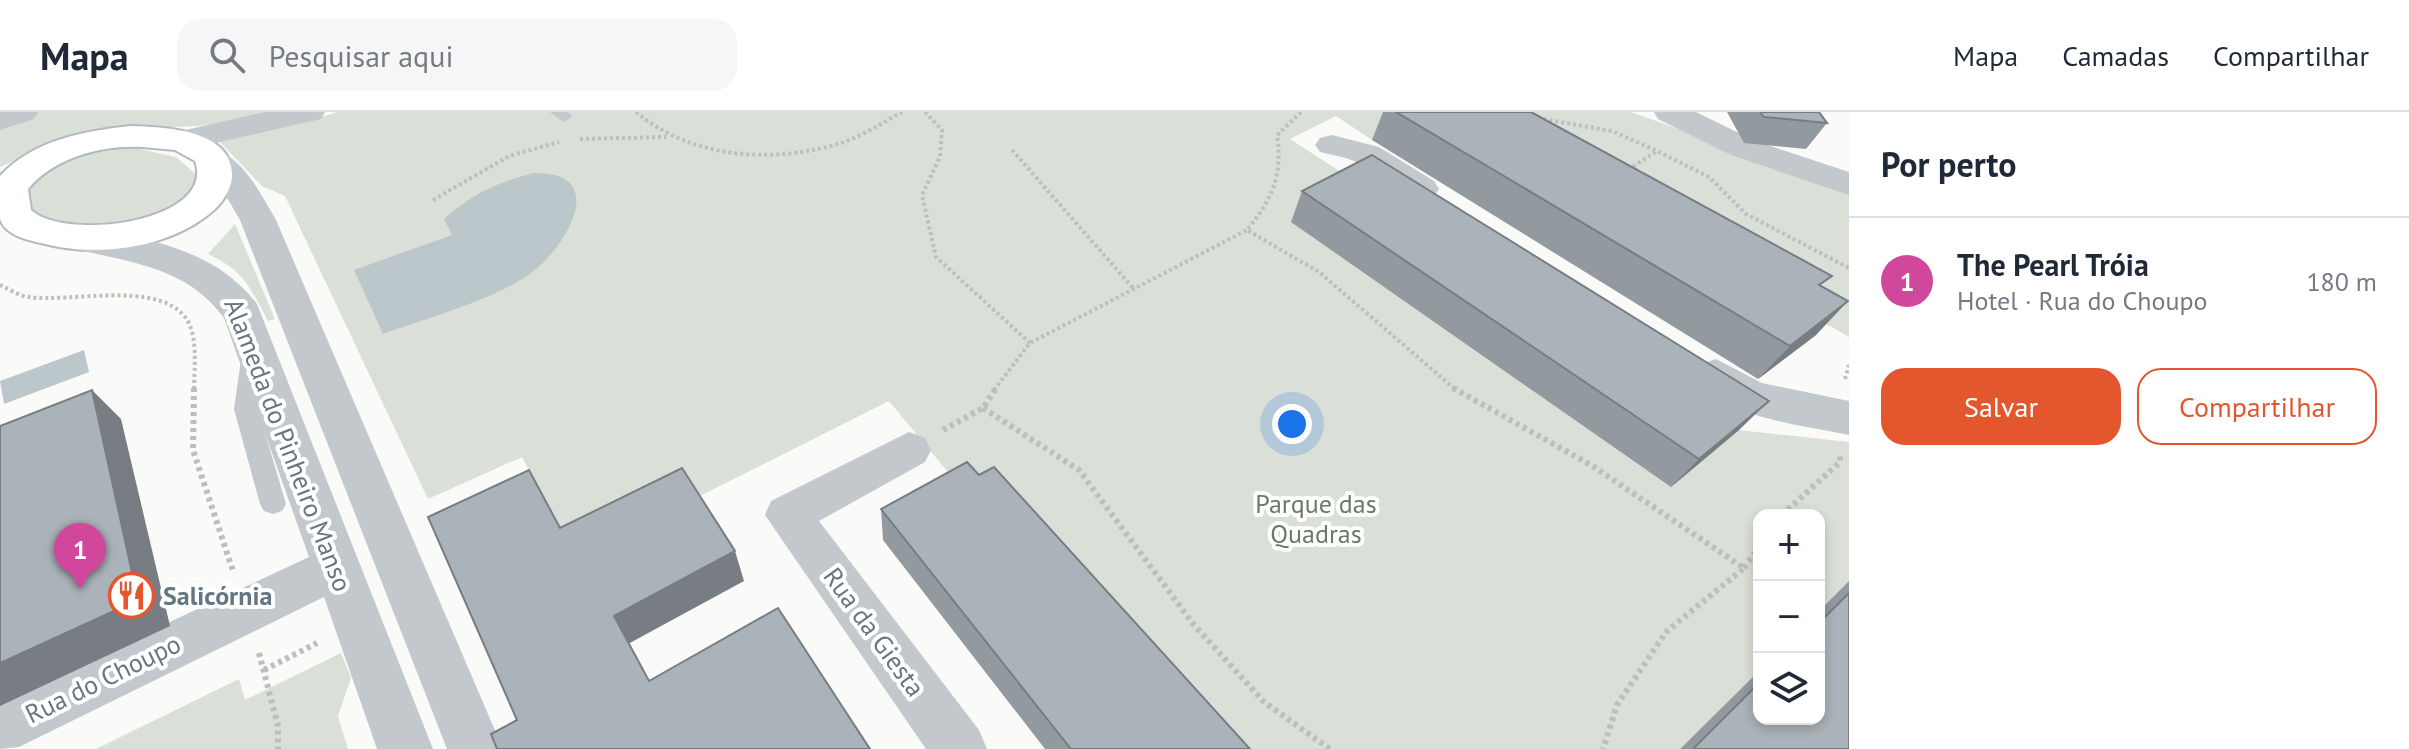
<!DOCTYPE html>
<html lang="pt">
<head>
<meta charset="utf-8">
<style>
	body { margin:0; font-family:"PT Sans",sans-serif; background:#f6f6f7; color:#1f2937 }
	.controls { position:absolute; right:24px; bottom:24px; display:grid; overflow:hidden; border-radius:16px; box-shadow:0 4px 12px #0003 }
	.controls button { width:72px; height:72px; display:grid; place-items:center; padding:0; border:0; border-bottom:2px solid #e0e1e3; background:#fff; color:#1f2937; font:40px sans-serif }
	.you { position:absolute; left:1292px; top:312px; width:28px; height:28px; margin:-20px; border:6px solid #fff; border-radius:50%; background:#1a73e8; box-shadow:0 0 0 12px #1a73e833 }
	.badge { display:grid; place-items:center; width:52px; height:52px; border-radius:50%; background:#e4572e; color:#fff; font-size:26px; font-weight:700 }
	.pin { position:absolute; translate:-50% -66px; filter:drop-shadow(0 2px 4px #0008) }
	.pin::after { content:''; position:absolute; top:42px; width:28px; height:24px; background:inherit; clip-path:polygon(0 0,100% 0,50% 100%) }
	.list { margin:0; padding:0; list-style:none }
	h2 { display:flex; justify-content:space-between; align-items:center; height:104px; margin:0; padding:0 32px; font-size:34px }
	h2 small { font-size:26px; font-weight:400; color:#747a83 }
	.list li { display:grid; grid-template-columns:52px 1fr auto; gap:24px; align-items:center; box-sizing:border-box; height:128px; padding:0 32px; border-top:2px solid #e0e1e3 }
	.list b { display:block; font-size:30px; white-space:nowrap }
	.list p { margin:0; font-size:26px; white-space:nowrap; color:#747a83 }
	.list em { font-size:26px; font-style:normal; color:#747a83 }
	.actions { display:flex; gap:16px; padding:24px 32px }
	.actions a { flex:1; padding:18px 0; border:2px solid #e4572e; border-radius:24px; text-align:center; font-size:28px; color:#e4572e }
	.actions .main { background:#e4572e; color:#fff }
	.icon { flex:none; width:44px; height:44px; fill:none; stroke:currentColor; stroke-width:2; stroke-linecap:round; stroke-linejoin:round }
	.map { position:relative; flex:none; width:1849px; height:637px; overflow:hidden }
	header { display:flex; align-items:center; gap:48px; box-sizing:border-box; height:112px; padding:0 40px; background:#fff; border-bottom:2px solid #e0e1e3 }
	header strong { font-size:38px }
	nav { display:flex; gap:44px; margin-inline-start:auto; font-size:28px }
	.search { width:560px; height:72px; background:#f6f6f7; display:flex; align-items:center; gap:20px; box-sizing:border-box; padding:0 28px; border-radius:24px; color:#747a83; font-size:30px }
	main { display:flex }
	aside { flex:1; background:#fff }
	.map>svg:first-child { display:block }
	.green { fill:#dadfd7 }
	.water { fill:#bbc7cb }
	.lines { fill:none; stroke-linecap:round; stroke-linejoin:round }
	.secondary-casing { stroke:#b3babf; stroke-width:4 }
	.path-far1 { stroke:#bbbfc2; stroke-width:4; stroke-dasharray:3 3; stroke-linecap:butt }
	.path { stroke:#bbbfc2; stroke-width:6; stroke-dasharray:4 4; stroke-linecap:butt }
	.lane { fill:#c3c8cc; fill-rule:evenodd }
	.street { fill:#c3c8cc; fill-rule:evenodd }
	.secondary { fill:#fff; fill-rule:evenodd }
	.wall { fill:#929a9f }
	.shaded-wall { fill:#777d82 }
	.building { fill:#aab3b9; stroke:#777d82; stroke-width:2 }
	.labels { text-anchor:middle; stroke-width:8; stroke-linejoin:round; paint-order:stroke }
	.street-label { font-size:26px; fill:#657683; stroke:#fff }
	.park-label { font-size:26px; fill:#687a64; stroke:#fff }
	.poi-label { font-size:26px; font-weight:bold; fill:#657683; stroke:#fff; text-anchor:start }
</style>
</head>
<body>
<header>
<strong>Mapa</strong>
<div class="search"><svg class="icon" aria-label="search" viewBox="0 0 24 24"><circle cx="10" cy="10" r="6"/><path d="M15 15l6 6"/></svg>Pesquisar aqui</div>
<nav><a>Mapa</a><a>Camadas</a><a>Compartilhar</a></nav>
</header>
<main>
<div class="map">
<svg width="1849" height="637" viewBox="0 0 1849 637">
	<rect width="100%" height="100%" fill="#fafaf8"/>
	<path class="green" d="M 38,0 L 285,0 L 200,14 L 97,18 L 63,27 L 0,55 L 0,13 Z
		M 337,0 L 1427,0 L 1372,28 L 1336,4 L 1290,27 L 1739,318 L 1849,330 L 1849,469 L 1819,499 L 1819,403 L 1759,403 L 1759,559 L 1680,637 L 1213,637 L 977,395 L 889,289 L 576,446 L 522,345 L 428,387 L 285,84 L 262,74 L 218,28 L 303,11 Z
		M 1454,0 L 1631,0 L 1849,78 L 1849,225 Z
		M 130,35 L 176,45 L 197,63 C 189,116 80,123 40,104 C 33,101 28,93 28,85 C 25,47 102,37 130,35 Z
		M 235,112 L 275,207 L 268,209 C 250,175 244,159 208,142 Z
		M 341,541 L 351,566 L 338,604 L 348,637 L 96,637 L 239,567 L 245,588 Z"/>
	<path class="water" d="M 534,61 C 610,60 567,132 535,158 C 501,186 426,206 383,222 L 354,158 L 452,123 L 444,107 C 472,82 498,70 534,61 Z
		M 84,238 L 89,260 L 4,292 L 0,269 Z"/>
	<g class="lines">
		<defs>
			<path id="secondary" d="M 131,14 C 163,15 230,17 232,61 C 233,74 224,89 214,98 C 170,137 96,146 41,131 C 27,128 5,123 0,107 C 0,95 0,77 0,64 C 33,28 84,19 131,14 ZM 142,35 L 175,38 L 195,49 C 217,110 66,130 31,98 L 28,77 C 55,45 102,33 142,35 Z"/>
		</defs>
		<use href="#secondary" class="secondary-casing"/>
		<path class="path-far1" d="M 636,0 C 692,47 773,52 841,31 C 863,24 882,11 902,0
			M 925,0 L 942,18 L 940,45 L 922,83 L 936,145 L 1030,231
			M 1301,0 L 1277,23 C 1283,63 1272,88 1247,118 L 1319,160 L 1456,278
			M 1527,0 L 1543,7 L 1612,19 L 1657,39 L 1709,65 L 1746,102 L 1849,156
			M 580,27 L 666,25
			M 1012,38 L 1133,176
			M 1628,58 L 1657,39
			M 433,88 L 509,44 L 559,30
			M 0,173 C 9,177 19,184 29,185 C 69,191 156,168 185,205 C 199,223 194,257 194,278
			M 1845,267 L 1849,253
			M 994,278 L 1030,231 L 1247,118"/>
		<path class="path" d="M 194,276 L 193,338 L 233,459
			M 1453,276 L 1591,353 L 1744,456 L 1666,520 L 1617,593 L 1603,637
			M 983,296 L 1079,358 L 1194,513 L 1264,590 L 1330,637
			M 943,318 L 983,296 L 996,276
			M 1782,403 L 1840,350 L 1840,341
			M 1744,456 L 1759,435
			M 259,541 L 278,614 L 278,637
			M 264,558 L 317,531"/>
		<path class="lane" d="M 550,0 L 568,0 L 572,5 L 563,10 Z
			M 252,240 L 263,248 L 258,297 L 286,392 L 282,399 L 273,402 L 264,399 L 260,392 L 234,297 L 241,248 Z"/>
		<path class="street" d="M 0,0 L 38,0 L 34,7 L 0,18 Z
			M 265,0 L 325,0 L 321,7 L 180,39 L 168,36 L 163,29 L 168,22 Z
			M 1654,0 L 1696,0 L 1755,29 L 1849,60 L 1849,83 L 1731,43 L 1658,7 Z
			M 1332,23 L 1379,35 L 1434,69 L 1439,77 L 1434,85 C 1403,93 1382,63 1356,50 C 1346,45 1332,43 1320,40 L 1315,33 L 1320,26 Z
			M 212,37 C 243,44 261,83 276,108 L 503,637 L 447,637 L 240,108 L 223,79 L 195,47 L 200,40 Z
			M 80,114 C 146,127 213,135 257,192 L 433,637 L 377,637 L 324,485 L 19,635 L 0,637 L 0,589 L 309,445 L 224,206 C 186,153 125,150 67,135 L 61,126 L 67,117 Z
			M 1716,247 L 1762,271 L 1849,289 L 1849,323 C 1804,313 1719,306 1695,263 L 1701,252 Z
			M 909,320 L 925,326 L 931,338 L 925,350 L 819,409 L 979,618 L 987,637 L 926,637 L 765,403 L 771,389 Z"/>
		<use href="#secondary" class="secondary"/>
	</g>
	<path class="wall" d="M 1383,0 L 1531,0 L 1816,223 L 1758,267 L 1372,28 Z
		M 1727,0 L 1819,0 L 1827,11 L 1806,37 L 1744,31 Z
		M 1302,79 L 1739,318 L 1671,375 L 1291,110 Z
		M 979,363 L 1250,637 L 1045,637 L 883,428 L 881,397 Z
		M 1849,469 L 1849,637 L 1680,637 L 1759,559 L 1759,607 L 1819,607 L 1819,499 Z"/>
	<path class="shaded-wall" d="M 1848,189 L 1816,223 L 1758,267 L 1790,234 Z
		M 92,278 L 121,307 L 170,514 L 0,594 L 0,551 Z
		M 1769,289 L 1739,318 L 1671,375 L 1699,347 Z
		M 735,439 L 744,469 L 628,532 L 614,504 Z"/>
	<path class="building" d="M 1396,0 L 1531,0 L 1832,164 L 1819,173 L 1848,189 L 1790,234 Z
		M 1760,0 L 1819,0 L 1827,11 L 1764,5 Z
		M 1372,43 L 1769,289 L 1699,347 L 1302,79 Z
		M 92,278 L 138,488 L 0,551 L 0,314 Z
		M 967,350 L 979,363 L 994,355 L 1250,637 L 1071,637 L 881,397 Z
		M 682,356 L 735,439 L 614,504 L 649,569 L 778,496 L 870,637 L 497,637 L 491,622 L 517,608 L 428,405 L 529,358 L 560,416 Z
		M 1849,481 L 1849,637 L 1693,637 L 1759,571 L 1759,607 L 1819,607 L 1819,511 Z"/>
	<defs>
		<symbol id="restaurant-ring" viewBox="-11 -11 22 22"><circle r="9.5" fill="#fff" stroke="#e4572e" stroke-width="1.5"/><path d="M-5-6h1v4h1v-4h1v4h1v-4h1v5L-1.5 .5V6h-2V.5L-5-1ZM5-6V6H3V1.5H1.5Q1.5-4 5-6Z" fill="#e4572e"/></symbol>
	</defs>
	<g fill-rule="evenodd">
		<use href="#restaurant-ring" x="106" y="458" width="51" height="51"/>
	</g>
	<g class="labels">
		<g class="street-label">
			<text transform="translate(288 333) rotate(69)" y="9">Alameda do Pinheiro Manso</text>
			<text transform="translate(874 520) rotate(54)" y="9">Rua da Giesta</text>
			<text transform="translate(103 567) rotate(-26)" y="9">Rua do Choupo</text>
		</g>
		<g class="park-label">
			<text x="1316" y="401">Parque das<tspan x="1316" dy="30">Quadras</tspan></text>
		</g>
		<g class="poi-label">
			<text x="163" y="493">Salicórnia</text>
		</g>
	</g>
</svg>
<div class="controls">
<button>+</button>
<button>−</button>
<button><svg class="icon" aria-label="layers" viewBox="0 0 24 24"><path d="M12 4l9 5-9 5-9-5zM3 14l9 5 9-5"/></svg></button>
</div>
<div class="you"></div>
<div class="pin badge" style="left:80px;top:477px;background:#d1479c">1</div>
</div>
<aside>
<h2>Por perto<small></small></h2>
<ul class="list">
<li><span class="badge" style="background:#d1479c">1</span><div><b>The Pearl Tróia</b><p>Hotel · Rua do Choupo</p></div><em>180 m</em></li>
</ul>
<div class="actions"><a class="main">Salvar</a><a>Compartilhar</a></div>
</aside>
</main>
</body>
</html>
